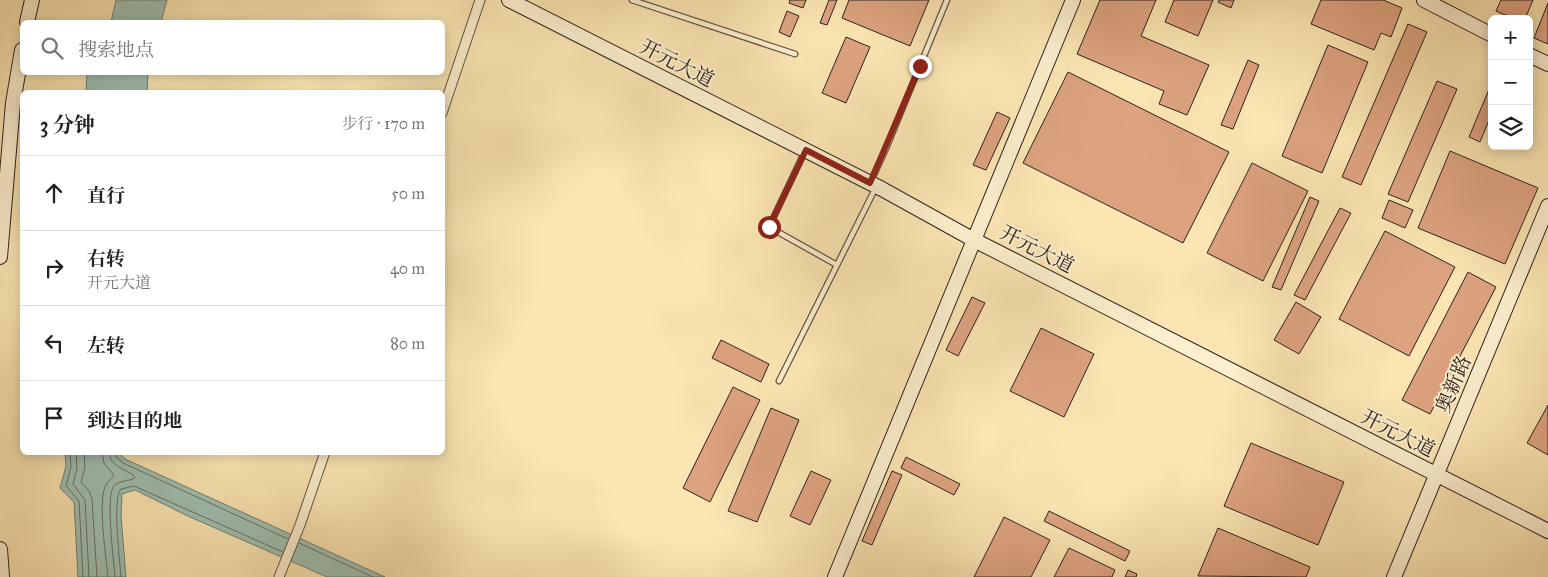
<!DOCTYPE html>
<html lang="zh">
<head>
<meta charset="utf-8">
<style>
	body { margin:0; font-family:"IM FELL Great Primer","Noto Serif SC",serif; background:#f6f6f6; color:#222 }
	.controls { position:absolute; right:15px; top:15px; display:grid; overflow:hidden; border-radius:8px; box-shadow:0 2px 12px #0003 }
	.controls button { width:45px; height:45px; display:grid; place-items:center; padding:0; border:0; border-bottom:1px solid #e0e0e0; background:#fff; color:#222; font:25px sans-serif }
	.stop { position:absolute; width:15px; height:15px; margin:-11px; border:4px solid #8f2418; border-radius:50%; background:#fff }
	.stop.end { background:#8f2418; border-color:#fff; box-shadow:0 1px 5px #0008 }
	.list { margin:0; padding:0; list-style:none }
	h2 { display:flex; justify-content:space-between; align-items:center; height:65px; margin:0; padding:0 20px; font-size:21px }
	h2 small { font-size:16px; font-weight:400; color:#767676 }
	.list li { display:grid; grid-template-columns:32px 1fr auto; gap:15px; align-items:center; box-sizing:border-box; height:75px; padding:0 20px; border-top:1px solid #e0e0e0 }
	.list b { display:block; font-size:19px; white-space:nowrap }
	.list p { margin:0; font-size:16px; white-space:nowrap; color:#767676 }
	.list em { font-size:16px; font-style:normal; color:#767676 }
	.icon { flex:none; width:28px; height:28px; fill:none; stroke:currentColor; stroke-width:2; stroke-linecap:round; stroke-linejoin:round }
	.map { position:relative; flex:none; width:1548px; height:577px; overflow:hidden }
	.search { position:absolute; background:#fff; box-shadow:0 2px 12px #0003; left:20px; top:20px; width:425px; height:55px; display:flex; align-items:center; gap:12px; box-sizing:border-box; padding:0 18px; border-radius:8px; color:#767676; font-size:19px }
	.panel { position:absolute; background:#fff; box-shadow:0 2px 12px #0003; left:20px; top:90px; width:425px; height:365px; border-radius:8px }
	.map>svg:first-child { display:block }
	.water { fill:#9fbfb1; stroke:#728075 }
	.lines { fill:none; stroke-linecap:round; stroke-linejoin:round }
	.shore { stroke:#667066; stroke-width:1 }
	.building { fill:#dda380; stroke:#2e211c }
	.lane-casing { stroke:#615242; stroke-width:7 }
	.street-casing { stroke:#615242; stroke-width:11 }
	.secondary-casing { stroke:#2e211c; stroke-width:16 }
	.lane { stroke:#fcefce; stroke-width:4.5 }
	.street { stroke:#fcefce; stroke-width:9 }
	.secondary { stroke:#fcefce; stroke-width:14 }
	.route { stroke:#8f2418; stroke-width:6 }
	.labels { text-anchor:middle; stroke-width:4; stroke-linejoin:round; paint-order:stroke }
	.street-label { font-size:20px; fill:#2e211c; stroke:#fcefce }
</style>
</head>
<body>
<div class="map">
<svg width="1548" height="577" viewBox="0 0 1548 577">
	<rect width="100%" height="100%" fill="#fbe6b3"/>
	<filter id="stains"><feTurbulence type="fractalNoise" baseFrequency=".004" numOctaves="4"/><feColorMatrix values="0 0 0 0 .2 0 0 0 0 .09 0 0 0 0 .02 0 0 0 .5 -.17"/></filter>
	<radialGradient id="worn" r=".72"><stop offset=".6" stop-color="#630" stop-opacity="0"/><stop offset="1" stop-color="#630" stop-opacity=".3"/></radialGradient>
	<path class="water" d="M 116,0 L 167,0 L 161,22 L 111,22 Z
		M 87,73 L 148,73 L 147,92 L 86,92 Z
		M 65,453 L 119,453 L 125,459 L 385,577 L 327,577 L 190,517 L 135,490 L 122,494 L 121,516 L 126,577 L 78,577 L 74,502 L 60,488 L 66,466 Z"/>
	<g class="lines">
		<path class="shore" d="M 70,452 L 71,467 L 66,486 L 79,501 L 83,577
			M 76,452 L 77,468 L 73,484 L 85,500 L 89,577
			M 84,452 L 85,467 L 81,482 L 89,491 L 92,499 L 97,577
			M 102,452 L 104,463 L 114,475 C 111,479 107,482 105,487 C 98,505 106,556 108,577
			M 109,452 C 110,468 126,468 135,477 L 133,479 C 127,481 119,481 114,486 C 105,496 114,561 115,577
			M 116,452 L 116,457 L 123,463 L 288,539
			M 299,543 L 373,577
			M 121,577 C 120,561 112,498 121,489 L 134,486 L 283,552"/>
	</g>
	<path class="building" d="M 790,0 L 806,0 L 803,8 L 789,3 Z
		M 829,0 L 837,0 L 827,25 L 820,23 Z
		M 849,0 L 929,0 L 910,46 L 842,18 Z
		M 1100,0 L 1156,0 L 1141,36 L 1209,65 L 1187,115 L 1159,104 L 1164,91 L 1077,54 Z
		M 1174,0 L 1213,0 L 1198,36 L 1165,22 Z
		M 1219,0 L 1234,0 L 1231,8 L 1218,2 Z
		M 1321,0 L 1383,0 L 1402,8 L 1391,37 L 1381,33 L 1374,50 L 1311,24 Z
		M 1501,0 L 1533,0 L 1525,19 L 1515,19 L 1496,11 Z
		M 1548,3 L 1548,44 L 1534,38 Z
		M 787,11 L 799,16 L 790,37 L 779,32 Z
		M 1408,24 L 1427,32 L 1361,185 L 1342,177 Z
		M 846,37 L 870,47 L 846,103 L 822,93 Z
		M 1328,45 L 1368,62 L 1322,173 L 1282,156 Z
		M 1248,60 L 1259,65 L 1233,129 L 1221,125 Z
		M 1068,72 L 1229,152 L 1183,243 L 1023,163 Z
		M 1437,81 L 1457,89 L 1408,202 L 1388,194 Z
		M 1492,82 L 1492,113 L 1480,142 L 1469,137 Z
		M 997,112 L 1010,118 L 986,170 L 973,165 Z
		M 1450,151 L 1538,188 L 1505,264 L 1418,228 Z
		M 1252,163 L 1308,191 L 1263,281 L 1207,253 Z
		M 1310,197 L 1319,201 L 1281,290 L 1272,287 Z
		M 1389,200 L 1413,210 L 1405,228 L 1382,218 Z
		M 1340,208 L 1351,213 L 1305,300 L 1294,295 Z
		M 1385,231 L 1455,267 L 1409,356 L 1339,319 Z
		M 1468,272 L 1496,287 L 1430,414 L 1402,400 Z
		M 972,297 L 985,303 L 958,356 L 946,350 Z
		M 1296,302 L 1321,317 L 1299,354 L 1274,340 Z
		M 1041,328 L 1094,354 L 1064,417 L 1010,391 Z
		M 721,340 L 769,364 L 761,382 L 712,358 Z
		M 733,387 L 760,400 L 710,502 L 683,488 Z
		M 1548,405 L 1548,455 L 1527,443 Z
		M 771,408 L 799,420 L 757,522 L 728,511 Z
		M 1251,443 L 1344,482 L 1318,545 L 1224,506 Z
		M 906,457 L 960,484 L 954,495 L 901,468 Z
		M 811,471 L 831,480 L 810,525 L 790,516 Z
		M 892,471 L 902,475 L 872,545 L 862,541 Z
		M 1049,511 L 1130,551 L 1125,561 L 1044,521 Z
		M 1004,517 L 1050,540 L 1031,577 L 974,577 Z
		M 1218,528 L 1310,567 L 1306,577 L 1198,576 Z
		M 1069,548 L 1115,570 L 1112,577 L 1054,577 Z
		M 1128,570 L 1137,574 L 1136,577 L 1125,577 Z"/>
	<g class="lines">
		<defs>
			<path id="lane" d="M 632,0 L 795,54
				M 805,151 L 769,227 L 837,265
				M 871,181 L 887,146 L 947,0
				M 779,381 L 876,187"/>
			<path id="street" d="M 442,113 L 480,0
				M 279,577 L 300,525 L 325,452"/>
			<path id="secondary" d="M 509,0 L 882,189 L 974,240 L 1548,531
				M 1424,0 L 1492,35
				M 27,22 L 32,0
				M 1529,55 L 1548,64
				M 0,257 L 13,103 L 22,50
				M 0,549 L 2,577
				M 835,577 L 1073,0
				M 1394,577 L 1548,206"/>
		</defs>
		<use href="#lane" class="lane-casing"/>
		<use href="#street" class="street-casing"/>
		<use href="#secondary" class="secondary-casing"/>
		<use href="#lane" class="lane"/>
		<use href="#street" class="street"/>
		<use href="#secondary" class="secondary"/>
	</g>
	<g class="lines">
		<path class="route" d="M 769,227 L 806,150 L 870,183 L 920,66"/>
	</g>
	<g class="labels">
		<g class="street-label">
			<text transform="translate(677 63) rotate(27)" y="7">开元大道</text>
			<text transform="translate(1037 249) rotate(27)" y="7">开元大道</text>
			<text transform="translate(1453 384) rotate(-67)" y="7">奥新路</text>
			<text transform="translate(1398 433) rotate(27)" y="7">开元大道</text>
		</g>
	</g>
	<rect width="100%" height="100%" filter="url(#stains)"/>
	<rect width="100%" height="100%" fill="url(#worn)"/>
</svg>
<div class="controls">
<button>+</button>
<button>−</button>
<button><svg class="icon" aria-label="layers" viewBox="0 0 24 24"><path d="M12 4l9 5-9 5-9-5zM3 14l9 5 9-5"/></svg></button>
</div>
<div class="stop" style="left:769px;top:227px"></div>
<div class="stop end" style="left:920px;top:66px"></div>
<div class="search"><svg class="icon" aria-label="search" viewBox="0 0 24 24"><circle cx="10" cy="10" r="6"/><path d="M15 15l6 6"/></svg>搜索地点</div>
<section class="panel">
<h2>3 分钟<small>步行 · 170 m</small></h2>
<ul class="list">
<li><svg class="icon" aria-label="ahead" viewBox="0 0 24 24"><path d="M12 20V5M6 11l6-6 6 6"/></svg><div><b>直行</b></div><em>50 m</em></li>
<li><svg class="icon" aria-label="right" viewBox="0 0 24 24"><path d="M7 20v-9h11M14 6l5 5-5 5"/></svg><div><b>右转</b><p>开元大道</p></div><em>40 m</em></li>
<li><svg class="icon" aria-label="left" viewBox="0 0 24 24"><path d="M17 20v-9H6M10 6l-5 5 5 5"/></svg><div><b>左转</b></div><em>80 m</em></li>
<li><svg class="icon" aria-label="arrive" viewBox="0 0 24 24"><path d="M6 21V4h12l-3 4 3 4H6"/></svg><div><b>到达目的地</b></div></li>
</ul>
</section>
</div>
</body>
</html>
